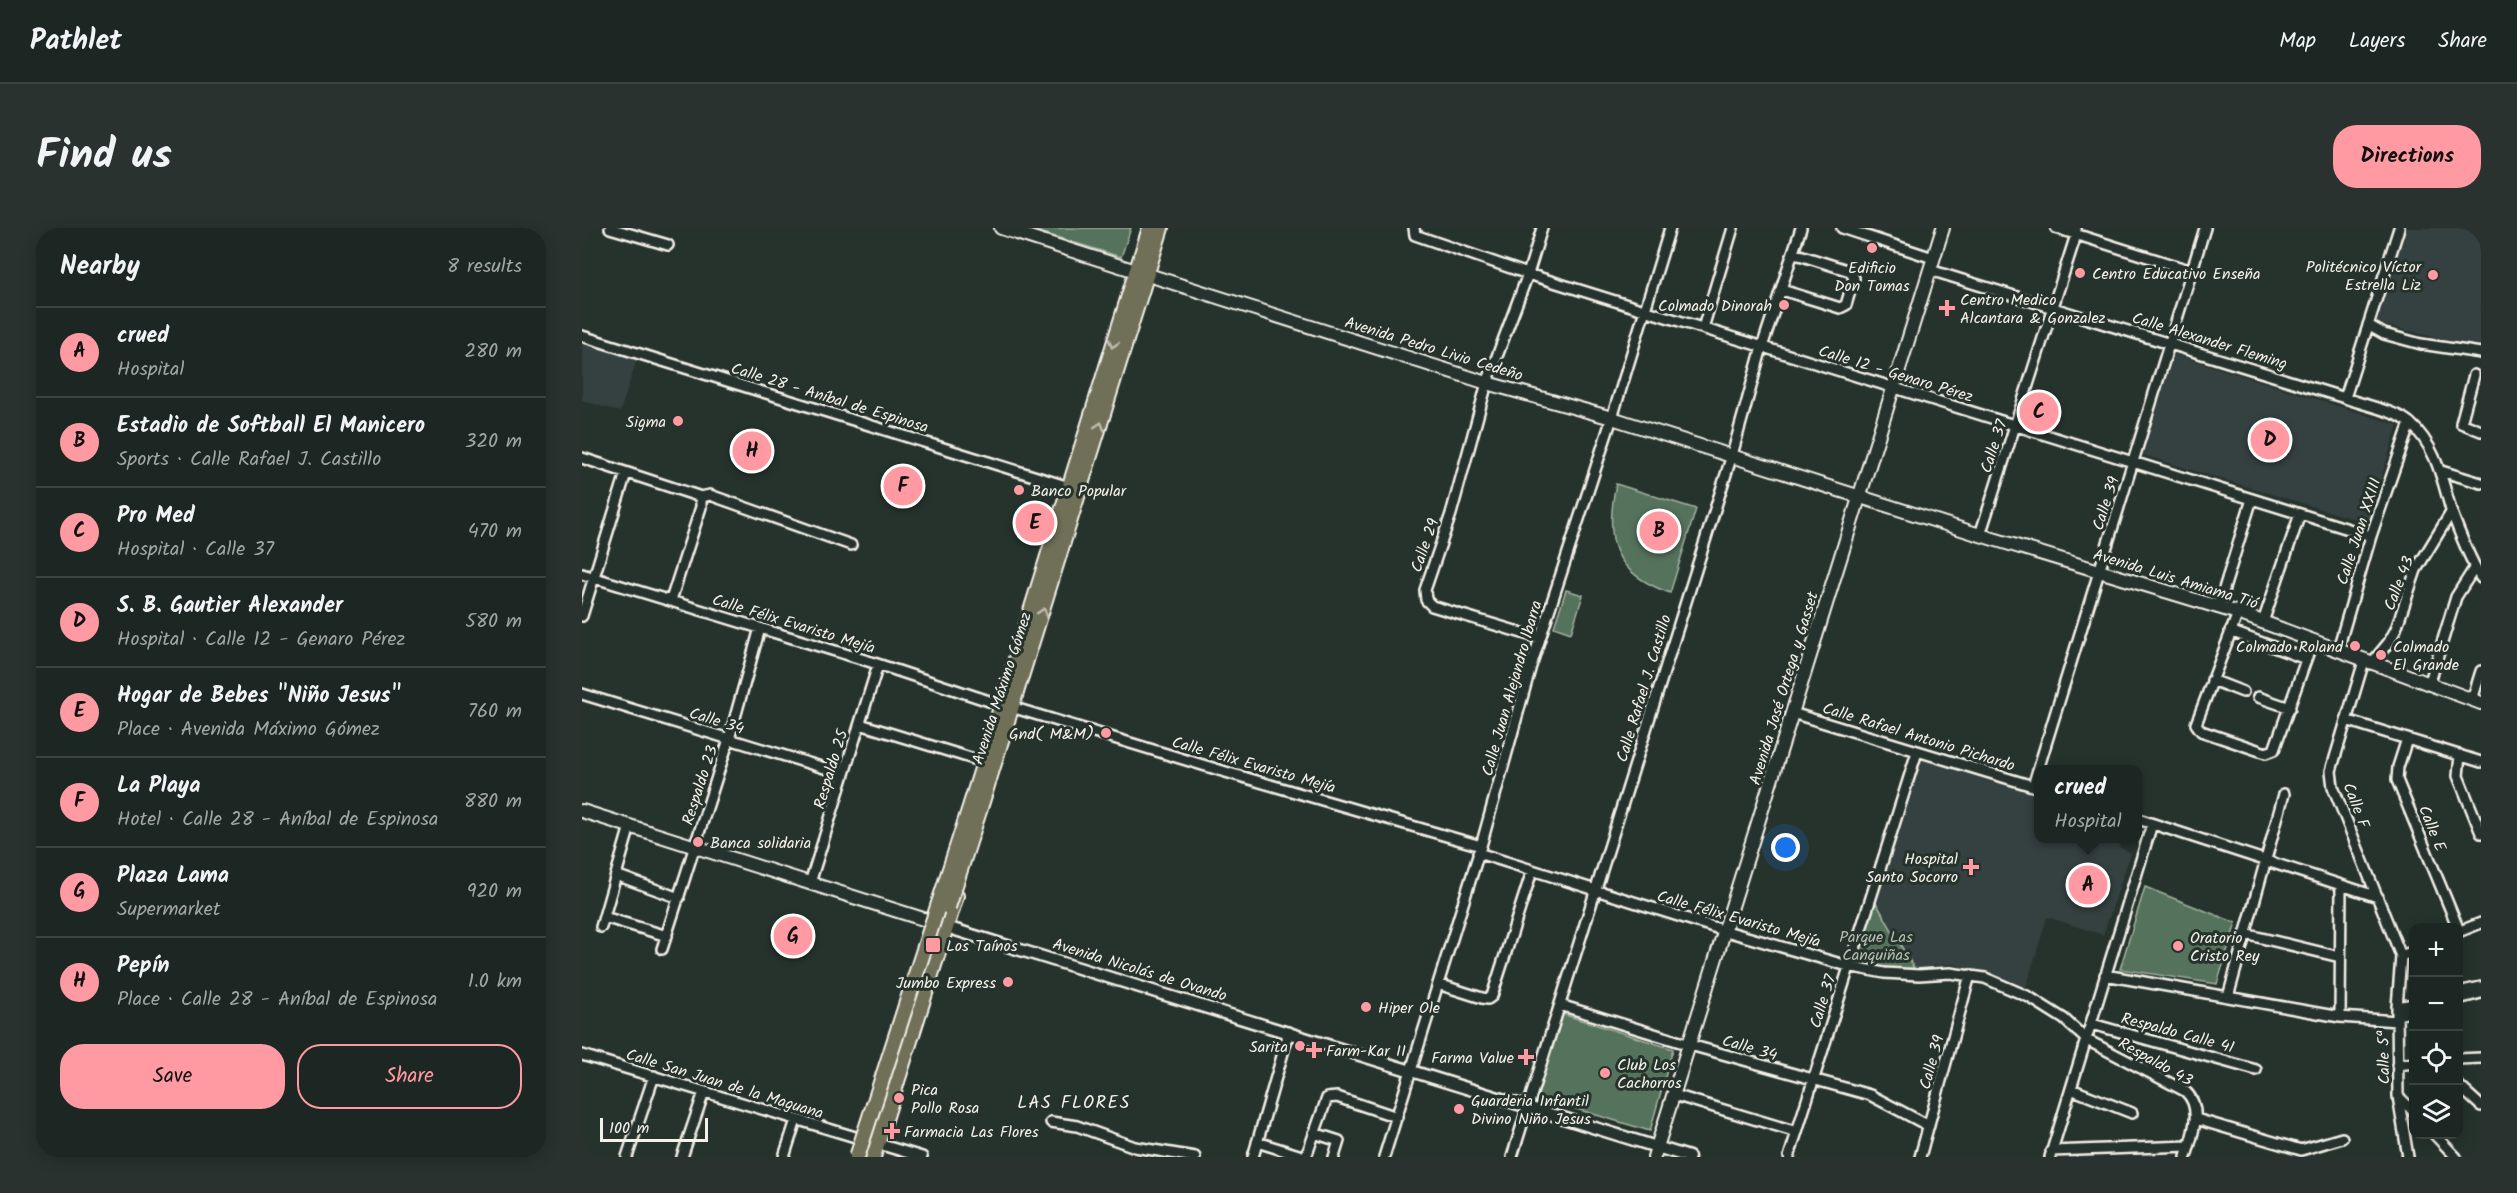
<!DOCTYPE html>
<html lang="en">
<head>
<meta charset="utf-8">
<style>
	body { margin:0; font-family:Kalam,sans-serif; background:#29322f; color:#f1f3f6 }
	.controls { position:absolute; right:18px; bottom:18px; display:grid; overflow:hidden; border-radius:12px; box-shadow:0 3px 15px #0003 }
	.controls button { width:54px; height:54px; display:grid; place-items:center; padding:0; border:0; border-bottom:2px solid #3a4340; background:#1c2622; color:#f1f3f6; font:30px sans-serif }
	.scale { position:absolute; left:18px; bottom:15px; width:108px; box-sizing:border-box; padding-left:6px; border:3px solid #f4f1e8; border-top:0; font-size:16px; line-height:21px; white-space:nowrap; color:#f4f1e8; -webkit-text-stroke:4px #26332d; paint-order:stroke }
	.you { position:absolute; left:1204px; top:620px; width:21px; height:21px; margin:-15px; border:4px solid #fff; border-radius:50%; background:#1a73e8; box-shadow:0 0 0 9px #1a73e833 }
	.badge { display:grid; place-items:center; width:39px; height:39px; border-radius:50%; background:#ff9aa2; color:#111; font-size:20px; font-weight:700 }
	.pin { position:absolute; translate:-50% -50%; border:3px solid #fff; box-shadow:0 2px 6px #0006 }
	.popup { position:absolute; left:1452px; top:537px; width:108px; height:78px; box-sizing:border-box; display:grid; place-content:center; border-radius:12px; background:#1c2622; filter:drop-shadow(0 2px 4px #0005); font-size:20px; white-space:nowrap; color:#a0a5a5 }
	.popup b { font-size:22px; color:#f1f3f6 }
	.popup::after { content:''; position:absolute; left:50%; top:100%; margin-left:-12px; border:12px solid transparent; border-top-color:#1c2622 }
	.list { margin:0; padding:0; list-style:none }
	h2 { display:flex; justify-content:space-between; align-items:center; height:78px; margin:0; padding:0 24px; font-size:26px }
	h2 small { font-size:20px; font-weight:400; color:#a0a5a5 }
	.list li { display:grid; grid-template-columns:39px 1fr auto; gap:18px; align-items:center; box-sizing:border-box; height:90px; padding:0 24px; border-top:2px solid #3a4340 }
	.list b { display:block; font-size:22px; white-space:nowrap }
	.list p { margin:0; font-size:20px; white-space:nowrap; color:#a0a5a5 }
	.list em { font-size:20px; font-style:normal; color:#a0a5a5 }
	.actions { display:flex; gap:12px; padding:18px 24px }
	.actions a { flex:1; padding:14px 0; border:2px solid #ff9aa2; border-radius:24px; text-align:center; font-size:21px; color:#ff9aa2 }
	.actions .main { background:#ff9aa2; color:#111 }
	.icon { flex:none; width:33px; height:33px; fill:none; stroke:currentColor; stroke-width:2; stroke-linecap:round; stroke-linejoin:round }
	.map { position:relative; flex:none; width:1899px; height:929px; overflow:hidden; border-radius:24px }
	header { display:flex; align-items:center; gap:36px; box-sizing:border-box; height:84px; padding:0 30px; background:#1c2622; border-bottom:2px solid #3a4340 }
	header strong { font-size:28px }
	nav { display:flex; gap:33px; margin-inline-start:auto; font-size:21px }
	.intro { display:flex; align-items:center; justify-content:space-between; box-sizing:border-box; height:144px; padding:0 36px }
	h1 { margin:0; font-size:42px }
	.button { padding:15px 27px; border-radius:24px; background:#ff9aa2; color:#111; font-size:21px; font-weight:700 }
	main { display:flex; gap:36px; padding:0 36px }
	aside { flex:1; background:#1c2622; border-radius:24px; box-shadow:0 3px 15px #0003 }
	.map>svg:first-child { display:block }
	.built { fill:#363f3f }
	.green { fill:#54725b; stroke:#a4b2a2; stroke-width:1.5 }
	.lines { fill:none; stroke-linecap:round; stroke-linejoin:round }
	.minor-casing { stroke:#f4f1e8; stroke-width:14 }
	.tertiary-casing { stroke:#f4f1e8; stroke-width:15 }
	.secondary-casing { stroke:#f4f1e8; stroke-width:16 }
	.primary-casing { stroke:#f4f1e8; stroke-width:18 }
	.minor { stroke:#26332d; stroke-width:9 }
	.tertiary { stroke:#26332d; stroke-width:10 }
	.secondary { stroke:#26332d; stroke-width:12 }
	.primary { stroke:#706f59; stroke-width:14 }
	.primary-bridge-casing { stroke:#f4f1e8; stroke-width:18; stroke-linecap:butt }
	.primary-bridge { stroke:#706f59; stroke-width:14 }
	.oneway { stroke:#bfbdaf }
	.poi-dot { fill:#ff9aa2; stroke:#26332d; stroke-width:2 }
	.labels { text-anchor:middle; stroke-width:6; stroke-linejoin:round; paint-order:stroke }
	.poi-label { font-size:16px; fill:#f4f1e8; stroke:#26332d; text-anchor:start }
	.street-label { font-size:16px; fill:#f4f1e8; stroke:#26332d }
	.park-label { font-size:16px; fill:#b4beb0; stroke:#26332d }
	.neighbourhood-label { font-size:18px; letter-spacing:1.5px; fill:#f4f1e8; stroke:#26332d }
</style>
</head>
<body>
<header>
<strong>Pathlet</strong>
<nav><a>Map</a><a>Layers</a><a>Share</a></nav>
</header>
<div class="intro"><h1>Find us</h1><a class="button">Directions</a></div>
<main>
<aside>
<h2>Nearby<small>8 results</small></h2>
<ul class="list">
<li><span class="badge">A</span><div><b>crued</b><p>Hospital</p></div><em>280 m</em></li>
<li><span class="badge">B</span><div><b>Estadio de Softball El Manicero</b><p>Sports · Calle Rafael J. Castillo</p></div><em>320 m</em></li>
<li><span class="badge">C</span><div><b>Pro Med</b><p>Hospital · Calle 37</p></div><em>470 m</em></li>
<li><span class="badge">D</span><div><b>S. B. Gautier Alexander</b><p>Hospital · Calle 12 - Genaro Pérez</p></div><em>580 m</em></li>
<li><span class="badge">E</span><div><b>Hogar de Bebes &quot;Niño Jesus&quot;</b><p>Place · Avenida Máximo Gómez</p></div><em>760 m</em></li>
<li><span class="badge">F</span><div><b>La Playa</b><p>Hotel · Calle 28 - Aníbal de Espinosa</p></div><em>880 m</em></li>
<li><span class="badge">G</span><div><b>Plaza Lama</b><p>Supermarket</p></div><em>920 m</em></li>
<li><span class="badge">H</span><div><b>Pepín</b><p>Place · Calle 28 - Aníbal de Espinosa</p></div><em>1.0 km</em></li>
</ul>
<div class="actions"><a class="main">Save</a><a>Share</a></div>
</aside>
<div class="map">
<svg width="1899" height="929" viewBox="0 0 1899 929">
	<rect width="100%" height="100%" fill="#26332d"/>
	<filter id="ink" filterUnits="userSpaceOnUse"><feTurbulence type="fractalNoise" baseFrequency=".0167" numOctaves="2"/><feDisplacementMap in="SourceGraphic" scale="12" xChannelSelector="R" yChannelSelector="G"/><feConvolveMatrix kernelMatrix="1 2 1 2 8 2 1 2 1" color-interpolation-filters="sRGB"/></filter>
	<g filter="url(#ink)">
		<path class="built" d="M 1818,0 L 1899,0 L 1899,120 L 1789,94 Z
			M 0,114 L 55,131 L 38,184 L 0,172 Z
			M 1592,126 L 1816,197 L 1785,295 L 1561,227 Z
			M 1334,528 L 1456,566 L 1456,610 L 1540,611 L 1537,619 L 1549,625 L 1521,707 L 1465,689 L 1444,760 L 1370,736 L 1332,740 L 1290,668 Z"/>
		<path class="green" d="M 445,0 L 549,0 L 539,29 Z
			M 1034,256 L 1114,281 L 1088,365 C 1031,345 1022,313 1034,256 Z
			M 984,362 L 1001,367 L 989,405 L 972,399 Z
			M 1563,659 L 1654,695 L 1635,756 L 1538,741 Z
			M 1290,668 L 1332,740 L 1314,742 L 1268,734 Z
			M 980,786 L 1091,821 L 1068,903 L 954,869 Z"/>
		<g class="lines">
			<defs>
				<path id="minor" d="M 28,0 L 86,17
					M 832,0 L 833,7 L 946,46 L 1789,308
					M 1260,0 L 1351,30
					M 1474,0 L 1610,43
					M 1348,42 L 1763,170 C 1782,177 1814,183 1828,195 C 1854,218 1860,251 1869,282 C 1877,304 1887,329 1899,350
					M 1200,62 L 1258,80 L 1264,77 L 1272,50 L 1268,43 L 1211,25
					M 1786,97 L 1802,106 L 1839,116 L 1899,125
					M 1121,100 L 1151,0
					M 0,108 L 487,259
					M 1892,147 L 1879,195 L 1899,203
					M 1763,170 L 1817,0
					M 0,230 L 119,269
					M 1859,243 L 1899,255
					M 119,269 L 128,267 L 269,317
					M 1398,307 L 1494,7 L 1494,0
					M 0,346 L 286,433 L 413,475
					M 89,372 L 119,279 L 119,269
					M 1636,380 L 1670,271
					M 1656,385 L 1614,496 L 1619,503 L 1684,525 L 1692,522 L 1731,412
					M 0,388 L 44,245
					M 1681,394 L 1718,286
					M 1648,403 L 1724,431
					M 957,410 L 850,378 L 844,372 L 843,362 L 869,286 L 905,155 L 946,46 L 960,0
					M 1756,421 L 1789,308 L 1828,195
					M 1782,433 L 1749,543 L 1751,559 L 1819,728 L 1815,779 L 1816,868 L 1826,929
					M 1789,436 L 1807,414 L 1814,401 L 1834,342 L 1870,283
					M 1630,452 L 1661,464
					M 1847,457 L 1874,369 L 1893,339
					M 0,466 L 262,546
					M 1676,469 L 1708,480
					M 1890,472 L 1899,443
					M 436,481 L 647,545 L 899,618
					M 1210,485 L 1454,559
					M 1764,492 L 1899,534
					M 278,496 L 395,532
					M 1825,511 L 1816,539 L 1815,552 L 1876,700
					M 1878,527 L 1876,548 L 1899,605
					M 1451,558 L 1623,0
					M 1556,591 L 1796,669
					M 896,625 L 1144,703 L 1266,738 L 1302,745 L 1337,747 L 1368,745 L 1403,750 L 1447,769 L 1482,791 L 1505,812 L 1603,863 C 1622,880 1610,908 1604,929
					M 34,647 L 97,670
					M 228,655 L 296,437
					M 22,689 L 85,708
					M 19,699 L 48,598
					M 1876,704 L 1899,695
					M 1663,706 L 1758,729
					M 80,721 L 147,511 L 178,400
					M 1819,728 L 1832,723
					M 1523,747 L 1758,789 L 1815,793
					M 856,756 L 900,770 L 906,771 L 910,768 L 950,643
					M 1876,764 L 1899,759
					M 1646,769 L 1702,566
					M 1876,771 L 1899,765
					M 978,777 L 1108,817 L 1288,867 L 1347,898
					M 1815,779 L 1832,776
					M 1815,787 L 1832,783
					M 1758,789 L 1759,657
					M 1510,796 L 1674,842
					M 0,827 L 340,929
					M 1876,831 L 1899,830
					M 1815,837 L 1832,835
					M 1876,857 L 1899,878
					M 1489,861 L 1550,885
					M 1092,867 L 1215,904
					M 1816,868 L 1832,884
					M 1614,891 L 1719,922 L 1760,910
					M 469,894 L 495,898 L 553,919 L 613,929
					M 732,905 L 757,913 L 752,929
					M 1852,906 L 1874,929
					M 675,914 L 723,929
					M 1469,923 L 1607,918
					M 45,929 L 72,848
					M 100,929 L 122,864
					M 202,929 L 214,892
					M 671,929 L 707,804
					M 724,929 L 745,870 L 755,869 L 815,889
					M 802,929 L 899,618 L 949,438 L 1030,190 L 1088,0
					M 930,929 L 1150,227 L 1180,119 L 1219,0
					M 1207,929 L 1335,524
					M 1338,929 L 1388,747
					M 1468,929 L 1570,596"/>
				<path id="tertiary" d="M 364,699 L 1107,929"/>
				<path id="secondary" d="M 419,0 L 905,155 L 1030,190 L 1398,307 L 1656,385 L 1899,475
					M 0,583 L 360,697
					M 1072,929 L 1361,0"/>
				<path id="primary" d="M 389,576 L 568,0
					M 398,580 L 579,0
					M 291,929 L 374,668"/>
			</defs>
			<use href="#minor" class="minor-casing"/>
			<use href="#tertiary" class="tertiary-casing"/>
			<use href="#secondary" class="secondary-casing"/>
			<use href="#primary" class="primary-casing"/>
			<use href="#minor" class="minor"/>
			<use href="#tertiary" class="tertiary"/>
			<use href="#secondary" class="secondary"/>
			<use href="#primary" class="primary"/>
			<defs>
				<path id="primary-bridge" d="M 366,679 L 398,580
					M 275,929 L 389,576"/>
			</defs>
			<use href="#primary-bridge" class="primary-bridge-casing"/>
			<use href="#primary-bridge" class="primary-bridge"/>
		</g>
		<defs><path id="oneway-chevron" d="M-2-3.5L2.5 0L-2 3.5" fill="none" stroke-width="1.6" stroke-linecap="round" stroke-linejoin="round" transform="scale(1.5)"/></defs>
		<g class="oneway">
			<use href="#oneway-chevron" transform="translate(531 116) rotate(108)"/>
			<use href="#oneway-chevron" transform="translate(518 198) rotate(-73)"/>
			<use href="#oneway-chevron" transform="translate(461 384) rotate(-73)"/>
		</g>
	</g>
	<g class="poi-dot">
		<circle cx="1290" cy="20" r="6"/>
		<circle cx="1498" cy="45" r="6"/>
		<circle cx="1851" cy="47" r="6"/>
		<circle cx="1202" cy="77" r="6"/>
		<path d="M1362 71h6v6h6v6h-6v6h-6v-6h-6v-6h6z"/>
		<circle cx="96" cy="193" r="6"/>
		<circle cx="437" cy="262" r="6"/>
		<circle cx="1773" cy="418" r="6"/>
		<circle cx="1799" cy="427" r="6"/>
		<circle cx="524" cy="505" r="6"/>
		<circle cx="116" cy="614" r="6"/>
		<path d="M1386 630h6v6h6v6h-6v6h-6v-6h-6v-6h6z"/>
		<rect x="343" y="709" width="16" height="16" rx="3"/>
		<circle cx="1596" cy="718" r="6"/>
		<circle cx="426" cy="754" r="6"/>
		<circle cx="784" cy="779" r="6"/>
		<circle cx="718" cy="818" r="6"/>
		<path d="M729 813h6v6h6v6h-6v6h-6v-6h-6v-6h6z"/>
		<path d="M941 820h6v6h6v6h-6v6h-6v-6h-6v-6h6z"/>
		<circle cx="1023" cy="845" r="6"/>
		<circle cx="317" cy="870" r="6"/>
		<circle cx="877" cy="881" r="6"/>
		<path d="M307 894h6v6h6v6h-6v6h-6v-6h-6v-6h6z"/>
	</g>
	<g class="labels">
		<g class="poi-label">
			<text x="1839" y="44" text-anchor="end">Politécnico Víctor<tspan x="1839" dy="18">Estrella Liz</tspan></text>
			<text x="1290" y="45" text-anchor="middle">Edificio<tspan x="1290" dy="18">Don Tomas</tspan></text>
			<text x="1510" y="51">Centro Educativo Enseña</text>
			<text x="1378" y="77">Centro Medico<tspan x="1378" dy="18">Alcantara &amp; Gonzalez</tspan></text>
			<text x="1190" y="83" text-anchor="end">Colmado Dinorah</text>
			<text x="84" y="199" text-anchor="end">Sigma</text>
			<text x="449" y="268">Banco Popular</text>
			<text x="1761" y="424" text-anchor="end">Colmado Roland</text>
			<text x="1811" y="424">Colmado<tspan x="1811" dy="18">El Grande</tspan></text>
			<text x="512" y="511" text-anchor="end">Gnd( M&amp;M)</text>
			<text x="128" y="620">Banca solidaria</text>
			<text x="1376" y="636" text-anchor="end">Hospital<tspan x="1376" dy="18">Santo Socorro</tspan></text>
			<text x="1608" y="715">Oratorio<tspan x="1608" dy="18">Cristo Rey</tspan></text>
			<text x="364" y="723">Los Taínos</text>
			<text x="414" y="760" text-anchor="end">Jumbo Express</text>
			<text x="796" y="785">Hiper Ole</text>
			<text x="706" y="824" text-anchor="end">Sarita</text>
			<text x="744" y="828">Farm-Kar II</text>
			<text x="932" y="835" text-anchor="end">Farma Value</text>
			<text x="1035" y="842">Club Los<tspan x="1035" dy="18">Cachorros</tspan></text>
			<text x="329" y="867">Pica<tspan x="329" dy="18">Pollo Rosa</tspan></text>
			<text x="889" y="878">Guarderia Infantil<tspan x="889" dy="18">Divino Niño Jesus</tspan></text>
			<text x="322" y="909">Farmacia Las Flores</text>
		</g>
		<g class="street-label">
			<text transform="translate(1628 112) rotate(17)" y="6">Calle Alexander Fleming</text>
			<text transform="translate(852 120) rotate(17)" y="6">Avenida Pedro Livio Cedeño</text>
			<text transform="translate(1314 145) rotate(17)" y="6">Calle 12 - Genaro Pérez</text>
			<text transform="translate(248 169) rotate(17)" y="6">Calle 28 - Aníbal de Espinosa</text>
			<text transform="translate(1411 218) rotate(-72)" y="6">Calle 37</text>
			<text transform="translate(1523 275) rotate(-72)" y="6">Calle 39</text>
			<text transform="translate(1776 303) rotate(-72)" y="6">Calle Juan XXIII</text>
			<text transform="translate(842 317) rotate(-71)" y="6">Calle 29</text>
			<text transform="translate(1594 350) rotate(17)" y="6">Avenida Luis Amiama Tió</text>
			<text transform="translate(1816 355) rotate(-69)" y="6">Calle 43</text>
			<text transform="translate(212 395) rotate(17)" y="6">Calle Félix Evaristo Mejía</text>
			<text transform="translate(419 460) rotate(-72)" y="6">Avenida Máximo Gómez</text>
			<text transform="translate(929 460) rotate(-74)" y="6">Calle Juan Alejandro lbarra</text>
			<text transform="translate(1061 460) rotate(-73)" y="6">Calle Rafael J. Castillo</text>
			<text transform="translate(1201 460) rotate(-73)" y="6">Avenida José Ortega y Gasset</text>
			<text transform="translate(135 492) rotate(17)" y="6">Calle 34</text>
			<text transform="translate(1337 508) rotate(17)" y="6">Calle Rafael Antonio Pichardo</text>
			<text transform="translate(672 536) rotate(16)" y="6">Calle Félix Evaristo Mejía</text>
			<text transform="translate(248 541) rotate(-73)" y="6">Respaldo 25</text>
			<text transform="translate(117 557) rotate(-72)" y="6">Respaldo 23</text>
			<text transform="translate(1775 577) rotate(69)" y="6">Calle F</text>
			<text transform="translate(1851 600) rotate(68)" y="6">Calle E</text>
			<text transform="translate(1157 690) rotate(16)" y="6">Calle Félix Evaristo Mejía</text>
			<text transform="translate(558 741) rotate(17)" y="6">Avenida Nicolás de Ovando</text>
			<text transform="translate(1240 773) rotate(-73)" y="6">Calle 37</text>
			<text transform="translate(1596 804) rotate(15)" y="6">Respaldo Calle 41</text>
			<text transform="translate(1168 819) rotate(16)" y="6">Calle 34</text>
			<text transform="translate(1801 829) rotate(-91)" y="6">Calle 5ª</text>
			<text transform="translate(1574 833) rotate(29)" y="6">Respaldo 43</text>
			<text transform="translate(1349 834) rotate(-75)" y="6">Calle 39</text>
			<text transform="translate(143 855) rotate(17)" y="6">Calle San Juan de la Maguana</text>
		</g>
		<g class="park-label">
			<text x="1294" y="714">Parque Las<tspan x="1294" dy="18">Canquiñas</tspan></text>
		</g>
		<g class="neighbourhood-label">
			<text x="492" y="880">LAS FLORES</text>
		</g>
	</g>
</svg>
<div class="controls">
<button>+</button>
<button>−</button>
<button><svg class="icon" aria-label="locate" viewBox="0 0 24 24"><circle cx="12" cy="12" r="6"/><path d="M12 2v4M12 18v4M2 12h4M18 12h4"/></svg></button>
<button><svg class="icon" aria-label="layers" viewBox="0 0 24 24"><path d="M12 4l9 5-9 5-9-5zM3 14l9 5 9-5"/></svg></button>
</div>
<div class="scale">100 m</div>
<div class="you"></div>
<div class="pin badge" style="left:1506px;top:657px">A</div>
<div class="popup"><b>crued</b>Hospital</div>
<div class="pin badge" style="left:1077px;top:303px">B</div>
<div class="pin badge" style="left:1457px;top:184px">C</div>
<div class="pin badge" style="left:1688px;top:212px">D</div>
<div class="pin badge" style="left:453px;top:295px">E</div>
<div class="pin badge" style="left:321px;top:258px">F</div>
<div class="pin badge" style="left:211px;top:708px">G</div>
<div class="pin badge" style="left:170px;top:223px">H</div>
</div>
</main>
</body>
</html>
